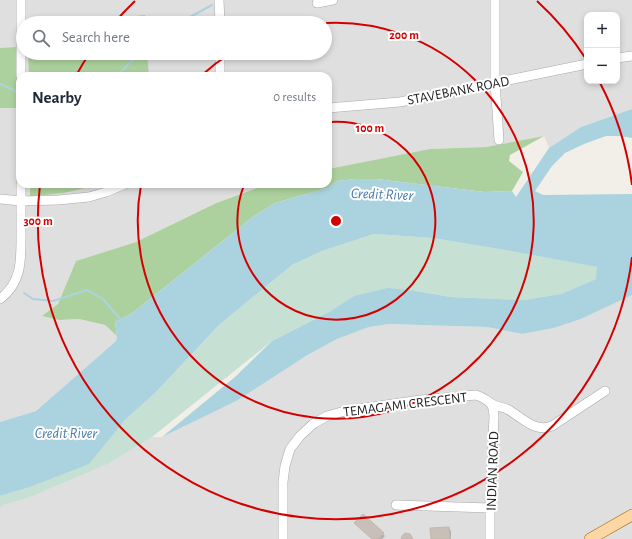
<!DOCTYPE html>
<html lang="en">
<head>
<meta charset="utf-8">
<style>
	body { margin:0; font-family:"Alegreya Sans",sans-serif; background:#f6f6f7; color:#1f2937 }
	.controls { position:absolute; right:12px; top:12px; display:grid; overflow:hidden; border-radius:8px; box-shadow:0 2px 6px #0003 }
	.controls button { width:36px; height:36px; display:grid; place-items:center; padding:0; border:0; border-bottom:1px solid #e0e1e3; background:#fff; color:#1f2937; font:20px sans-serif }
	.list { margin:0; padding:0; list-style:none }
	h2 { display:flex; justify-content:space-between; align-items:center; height:52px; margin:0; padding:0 16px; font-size:17px }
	h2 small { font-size:13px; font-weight:400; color:#747a83 }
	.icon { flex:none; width:22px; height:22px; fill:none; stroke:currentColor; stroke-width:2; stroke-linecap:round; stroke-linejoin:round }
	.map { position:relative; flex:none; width:632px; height:539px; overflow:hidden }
	.search { position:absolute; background:#fff; box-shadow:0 2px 6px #0003; left:16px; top:16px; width:316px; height:44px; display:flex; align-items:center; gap:10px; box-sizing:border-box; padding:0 14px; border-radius:22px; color:#747a83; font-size:15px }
	.panel { position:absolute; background:#fff; box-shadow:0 2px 6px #0003; left:16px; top:72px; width:316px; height:116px; border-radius:12px }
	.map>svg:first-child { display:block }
	.residential { fill:#e0dfdf; fill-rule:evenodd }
	.forest { fill:#add19e }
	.wetland { fill:#c6e0d4 }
	.water { fill:#aad3df }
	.shadow { fill:#0003 }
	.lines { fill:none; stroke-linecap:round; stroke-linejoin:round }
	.stream { stroke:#aad3df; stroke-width:2 }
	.building { fill:#c7bfb8; stroke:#c4b6ab }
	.minor-casing { stroke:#a9a9a9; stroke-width:10 }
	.major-casing { stroke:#a06b00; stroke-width:12 }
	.minor { stroke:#fff; stroke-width:9 }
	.major { stroke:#fcd6a4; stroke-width:11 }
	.ring { fill:none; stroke:#d40000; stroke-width:2 }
	.labels { text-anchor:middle; stroke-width:4; stroke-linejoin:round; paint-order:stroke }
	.street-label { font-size:14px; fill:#222; stroke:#fff }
	.water-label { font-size:15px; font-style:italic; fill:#4a7aab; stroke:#fff }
	.centre { fill:#d40000; stroke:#fff; stroke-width:2 }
	.ring-label { font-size:12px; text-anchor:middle; font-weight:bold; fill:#d40000; stroke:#fff; stroke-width:4; stroke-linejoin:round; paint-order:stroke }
</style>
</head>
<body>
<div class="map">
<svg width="632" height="539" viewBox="0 0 632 539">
	<rect width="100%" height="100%" fill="#f2efe9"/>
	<path class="residential" d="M 0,0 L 632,0 L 632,109 L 581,127 L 549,148 L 544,136 L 486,147 L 430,149 L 328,169 L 328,76 L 20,76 L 20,184 L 268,184 L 215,203 L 136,242 L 76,261 L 58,304 L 43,316 L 59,320 L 79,319 L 105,325 L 117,336 L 116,341 L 36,411 L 0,422 ZM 587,15 L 617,15 L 617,81 L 587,81 ZM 23,23 L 325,23 L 325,53 L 23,53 Z
		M 632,295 L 632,539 L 0,539 L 0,508 L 4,505 L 28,498 L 108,464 L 152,437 L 162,437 L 337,339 L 369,327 L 389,324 L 487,327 L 522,334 L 554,328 L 581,319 Z"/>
	<path class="forest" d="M 145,15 L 146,23 L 96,23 L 96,21 Z
		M 18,47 L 18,108 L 0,108 L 0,48 Z
		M 28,53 L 147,53 L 149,76 L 29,76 Z
		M 544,136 L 510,155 L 509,161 L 523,172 L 512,191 L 485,192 L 376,179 L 355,179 L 337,181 L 327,188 L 275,203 L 254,216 L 131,314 L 115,322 L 117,336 L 105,325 L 79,319 L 59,320 L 42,316 L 58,304 L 76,261 L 136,242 L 216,203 L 268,184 L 328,184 L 328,169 L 430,149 L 486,147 Z
		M 30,184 L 97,184 C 77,192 53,195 30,196 Z"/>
	<path class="wetland" d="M 374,234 L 433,238 L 505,250 L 598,267 L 596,279 L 561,294 L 524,300 L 451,297 L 416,291 L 354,296 L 329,312 L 272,341 L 152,437 L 108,464 L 28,498 L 4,505 L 0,508 L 0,496 L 27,488 L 124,421 L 156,392 L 219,325 L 292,265 L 322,251 Z"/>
	<path class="water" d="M 632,109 L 632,138 L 620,136 L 606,136 L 584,144 L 565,153 L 552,166 L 535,191 L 543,195 L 632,194 L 632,295 L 581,319 L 554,328 L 522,334 L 487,327 L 389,324 L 369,327 L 337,339 L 306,356 L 236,401 L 162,437 L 235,377 L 272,341 L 329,312 L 354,296 L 388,288 L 416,291 L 451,297 L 524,300 L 561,294 L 596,279 L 597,267 L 505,250 L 433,238 L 374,234 L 322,251 L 292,265 L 219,325 L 156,392 L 124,421 L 89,464 L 27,488 L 0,496 L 0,422 L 36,411 L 116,341 L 117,336 L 115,322 L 131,314 L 254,216 L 275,203 L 327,188 L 337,181 L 355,179 L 376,179 L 485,192 L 512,191 L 516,197 L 549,148 L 581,127 Z"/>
	<path class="shadow" d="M 363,515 L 385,536 L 382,539 L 373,539 Z
		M 449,528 L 451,531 L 451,539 L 432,539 Z"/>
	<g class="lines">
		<path class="stream" d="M 173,23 L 190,17 L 212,5
			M 117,76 L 139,53
			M 0,84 L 20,93
			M 24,293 L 33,299 L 53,301 L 87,290 L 103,299 L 121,320"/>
	</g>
	<path class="building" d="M 363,514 L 384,533 L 378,539 L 372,539 L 354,523 Z
		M 449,527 L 450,539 L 431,539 L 430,528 Z
		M 405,533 L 410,534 L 413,539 L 401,539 L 402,536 Z"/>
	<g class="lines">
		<defs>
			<path id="minor" d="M 21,0 L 21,76
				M 219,0 L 220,23
				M 495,0 L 495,82 L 499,140
				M 317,3 L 333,0
				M 220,53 L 220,76
				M 617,58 L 632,56
				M 328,108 L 400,102 L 587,64
				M 0,199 L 21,201 L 58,200 L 89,197 L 106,192 L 125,184
				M 0,299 C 23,282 21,257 21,231 C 21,215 21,200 21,184
				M 396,505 L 490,508
				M 283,539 L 283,482 L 285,466 L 290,449 L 300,436 L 313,424 L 327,416 L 345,411 L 421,400 L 476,395 C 486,398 485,400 492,404 C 497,407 502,407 507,409 C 522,417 534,433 552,426 L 605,391
				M 490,539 L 490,508 L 494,416 L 493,408 L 491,404"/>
			<path id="major" d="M 590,539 L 632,515"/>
		</defs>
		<use href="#minor" class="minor-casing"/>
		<use href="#major" class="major-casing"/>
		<use href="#minor" class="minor"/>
		<use href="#major" class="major"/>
	</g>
	<g class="ring">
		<path d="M328 122A99 99 0 1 1 244 185"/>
		<path d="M202 75A198 198 0 0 1 231 53M326 23A198 198 0 1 1 141 185"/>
		<path d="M632 257A298 298 0 1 1 40 185M77 74A298 298 0 0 1 89 54M115 22A298 298 0 0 1 135 1M537 1A298 298 0 0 1 586 59M599 81A298 298 0 0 1 632 185"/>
	</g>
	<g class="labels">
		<g class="street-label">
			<text transform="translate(458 90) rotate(-11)" y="5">STAVEBANK ROAD</text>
			<text transform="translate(405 404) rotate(-7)" y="5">TEMAGAMI CRESCENT</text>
			<text transform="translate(492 471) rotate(-88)" y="5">INDIAN ROAD</text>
		</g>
		<g class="water-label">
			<text transform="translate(382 194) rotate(2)" y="5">Credit River</text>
			<text x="66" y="438">Credit River</text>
		</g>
	</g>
	<circle cx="336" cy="221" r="6" class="centre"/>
	<g class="ring-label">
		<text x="404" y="39">200 m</text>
		<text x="370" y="132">100 m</text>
		<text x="38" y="225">300 m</text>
	</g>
</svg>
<div class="controls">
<button>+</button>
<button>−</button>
</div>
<div class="search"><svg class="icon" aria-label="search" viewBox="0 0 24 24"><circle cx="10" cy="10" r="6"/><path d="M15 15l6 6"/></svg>Search here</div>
<section class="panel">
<h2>Nearby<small>0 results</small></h2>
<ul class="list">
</ul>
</section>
</div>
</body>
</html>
